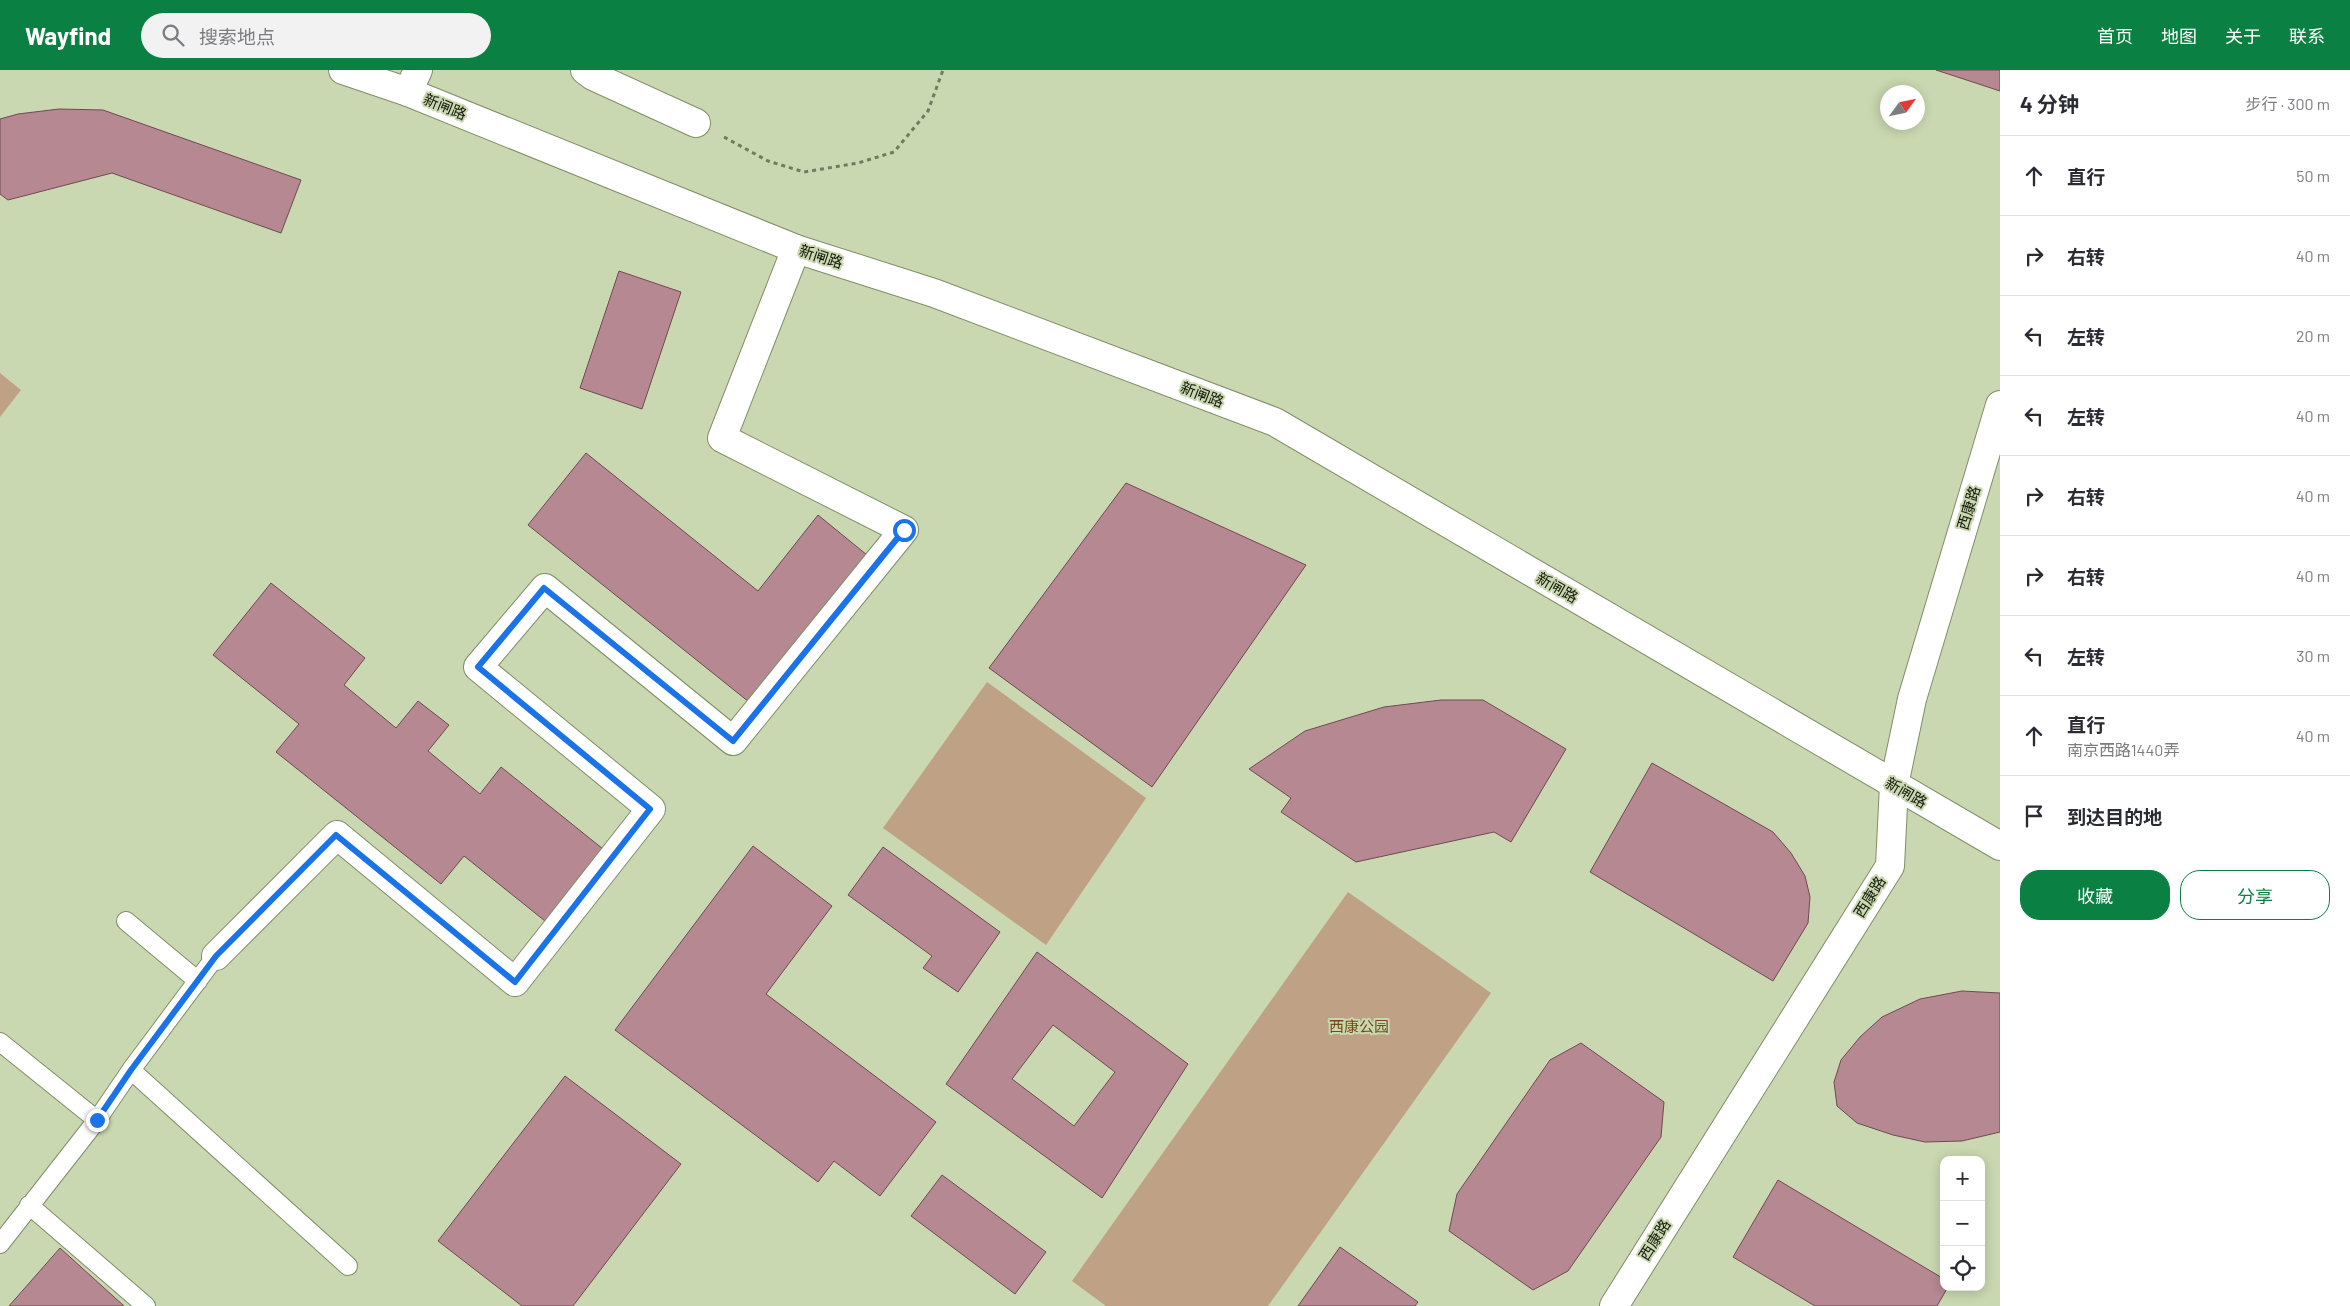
<!DOCTYPE html>
<html lang="zh">
<head>
<meta charset="utf-8">
<style>
	body { margin:0; font-family:Barlow,"Noto Sans SC",sans-serif; background:#f2f2f3; color:#2b2b33 }
	.controls { position:absolute; right:15px; bottom:15px; display:grid; overflow:hidden; border-radius:10px; box-shadow:0 2px 12px #0003 }
	.controls button { width:45px; height:45px; display:grid; place-items:center; padding:0; border:0; border-bottom:1px solid #e1e1e2; background:#fff; color:#2b2b33; font:25px sans-serif }
	.compass { position:absolute; left:1880px; top:15px; width:45px; height:45px; border-radius:50%; background:#fff; box-shadow:0 2px 12px #0003; rotate:57deg }
	.stop { position:absolute; width:15px; height:15px; margin:-11px; border:4px solid #1a73e8; border-radius:50%; background:#fff }
	.stop.end { background:#1a73e8; border-color:#fff; box-shadow:0 1px 5px #0008 }
	.list { margin:0; padding:0; list-style:none }
	h2 { display:flex; justify-content:space-between; align-items:center; height:65px; margin:0; padding:0 20px; font-size:21px }
	h2 small { font-size:16px; font-weight:400; color:#7c7c81 }
	.list li { display:grid; grid-template-columns:32px 1fr auto; gap:15px; align-items:center; box-sizing:border-box; height:80px; padding:0 20px; border-top:1px solid #e1e1e2 }
	.list b { display:block; font-size:19px; white-space:nowrap }
	.list p { margin:0; font-size:16px; white-space:nowrap; color:#7c7c81 }
	.list em { font-size:16px; font-style:normal; color:#7c7c81 }
	.actions { display:flex; gap:10px; padding:15px 20px }
	.actions a { flex:1; padding:11px 0; border:1px solid #0b8043; border-radius:20px; text-align:center; font-size:18px; color:#0b8043 }
	.actions .main { background:#0b8043; color:#fff }
	.icon { flex:none; width:28px; height:28px; fill:none; stroke:currentColor; stroke-width:2; stroke-linecap:round; stroke-linejoin:round }
	.map { position:relative; flex:none; width:2000px; height:1236px; overflow:hidden }
	header { display:flex; align-items:center; gap:30px; box-sizing:border-box; height:70px; padding:0 25px; background:#0b8043; color:#fff }
	header strong { font-size:24px }
	nav { display:flex; gap:28px; margin-inline-start:auto; font-size:18px }
	.search { width:350px; height:45px; background:#f2f2f3; display:flex; align-items:center; gap:12px; box-sizing:border-box; padding:0 18px; border-radius:28px; color:#7c7c81; font-size:19px }
	main { display:flex }
	aside { flex:1; background:#fff }
	.map>svg:first-child { display:block }
	.green { fill:#bfa186 }
	.building { fill:#b58892; stroke:#714952; fill-rule:evenodd }
	.lines { fill:none; stroke-linecap:round; stroke-linejoin:round }
	.service-casing { stroke:#808e68; stroke-width:20 }
	.minor-casing { stroke:#808e68; stroke-width:30 }
	.tertiary-casing { stroke:#808e68; stroke-width:30 }
	.secondary-casing { stroke:#808e68; stroke-width:30 }
	.path { stroke:#707a5e; stroke-width:3; stroke-dasharray:4 4; stroke-linecap:butt }
	.service { stroke:#fff; stroke-width:18 }
	.minor { stroke:#fff; stroke-width:28 }
	.tertiary { stroke:#fff; stroke-width:28 }
	.secondary { stroke:#fff; stroke-width:28 }
	.route { stroke:#1a73e8; stroke-width:6 }
	.labels { text-anchor:middle; stroke-width:4; stroke-linejoin:round; paint-order:stroke }
	.street-label { font-size:15px; fill:#121708; stroke:#c9d8b0 }
	.park-label { font-size:15px; fill:#774915; stroke:#c9d8b0 }
</style>
</head>
<body>
<header>
<strong>Wayfind</strong>
<div class="search"><svg class="icon" aria-label="search" viewBox="0 0 24 24"><circle cx="10" cy="10" r="6"/><path d="M15 15l6 6"/></svg>搜索地点</div>
<nav><a>首页</a><a>地图</a><a>关于</a><a>联系</a></nav>
</header>
<main>
<div class="map">
<svg width="2000" height="1236" viewBox="0 0 2000 1236">
	<rect width="100%" height="100%" fill="#c9d8b0"/>
	<path class="green" d="M 0,303 L 21,320 L 0,347 Z
		M 987,612 L 1146,728 L 1046,875 L 883,758 Z
		M 1348,822 L 1491,923 L 1268,1236 L 1106,1236 L 1072,1211 Z"/>
	<path class="building" d="M 1936,0 L 2000,0 L 2000,21 Z
		M 59,39 L 103,40 L 301,110 L 281,163 L 112,103 L 8,130 L 0,124 L 0,49 L 18,44 Z
		M 619,201 L 681,222 L 642,339 L 580,318 Z
		M 586,383 L 758,521 L 818,445 L 867,485 L 749,632 L 528,455 Z
		M 1126,413 L 1306,495 L 1152,717 L 989,598 Z
		M 271,513 L 365,588 L 344,615 L 396,658 L 418,631 L 449,655 L 428,681 L 480,724 L 501,697 L 603,779 L 545,851 L 464,786 L 441,814 L 276,682 L 299,654 L 213,585 Z
		M 1441,630 L 1483,630 L 1566,679 L 1511,772 L 1494,762 L 1356,792 L 1281,742 L 1291,728 L 1249,699 L 1305,661 L 1384,637 Z
		M 1652,693 L 1773,762 L 1791,783 L 1805,806 L 1810,827 L 1808,853 L 1773,911 L 1590,802 Z
		M 753,776 L 832,836 L 766,924 L 936,1052 L 880,1126 L 834,1091 L 818,1112 L 615,960 Z
		M 883,777 L 1000,862 L 958,922 L 923,898 L 932,886 L 848,825 Z
		M 1037,882 L 1188,994 L 1102,1128 L 946,1014 ZM 1053,955 L 1115,1002 L 1074,1056 L 1012,1009 Z
		M 1962,921 L 2000,923 L 2000,1062 L 1962,1071 L 1925,1072 L 1893,1065 L 1857,1053 L 1837,1036 L 1834,1012 L 1841,990 L 1860,967 L 1882,947 L 1920,929 Z
		M 1581,973 L 1664,1032 L 1661,1067 L 1568,1201 L 1533,1220 L 1449,1161 L 1457,1124 L 1550,990 Z
		M 565,1006 L 681,1094 L 573,1236 L 522,1236 L 438,1171 Z
		M 942,1105 L 1046,1182 L 1015,1224 L 911,1146 Z
		M 1778,1110 L 1944,1209 L 1944,1217 L 1948,1217 L 1937,1236 L 1815,1236 L 1733,1187 Z
		M 1340,1177 L 1418,1232 L 1415,1236 L 1298,1236 Z
		M 60,1178 L 124,1236 L 9,1236 Z"/>
	<g class="lines">
		<defs>
			<path id="service" d="M 126,851 L 198,911
				M 0,972 L 97,1050
				M 131,1000 L 348,1196
				M 29,1135 L 146,1236
				M 0,1174 L 97,1050 L 131,1000 L 216,886"/>
			<path id="minor" d="M 585,0 L 593,6 L 696,53
				M 408,22 L 418,0
				M 216,886 L 337,765 L 515,912 L 651,739 L 478,597 L 545,518 L 733,671 L 904,460 L 722,368 L 796,179"/>
			<path id="tertiary" d="M 1614,1236 L 1890,796 L 1894,715 L 1912,629 L 2000,335"/>
			<path id="secondary" d="M 343,0 L 408,22 L 796,179 L 934,223 L 1275,352 L 2000,776"/>
		</defs>
		<use href="#service" class="service-casing"/>
		<use href="#minor" class="minor-casing"/>
		<use href="#tertiary" class="tertiary-casing"/>
		<use href="#secondary" class="secondary-casing"/>
		<path class="path" d="M 724,67 L 768,91 L 804,102 L 858,93 L 894,82 L 928,41 L 943,0"/>
		<use href="#service" class="service"/>
		<use href="#minor" class="minor"/>
		<use href="#tertiary" class="tertiary"/>
		<use href="#secondary" class="secondary"/>
	</g>
	<g class="lines">
		<path class="route" d="M 97,1050 L 131,1000 L 216,886 L 336,765 L 515,912 L 650,739 L 478,597 L 544,518 L 733,671 L 904,460"/>
	</g>
	<g class="labels">
		<g class="street-label">
			<text transform="translate(445 37) rotate(22)" y="5">新闸路</text>
			<text transform="translate(821 187) rotate(18)" y="5">新闸路</text>
			<text transform="translate(1202 325) rotate(21)" y="5">新闸路</text>
			<text transform="translate(1969 438) rotate(-73)" y="5">西康路</text>
			<text transform="translate(1557 518) rotate(30)" y="5">新闸路</text>
			<text transform="translate(1906 723) rotate(30)" y="5">新闸路</text>
			<text transform="translate(1870 827) rotate(-58)" y="5">西康路</text>
			<text transform="translate(1655 1170) rotate(-58)" y="5">西康路</text>
		</g>
		<g class="park-label">
			<text x="1359" y="962">西康公园</text>
		</g>
	</g>
</svg>
<div class="controls">
<button>+</button>
<button>−</button>
<button><svg class="icon" aria-label="locate" viewBox="0 0 24 24"><circle cx="12" cy="12" r="6"/><path d="M12 2v4M12 18v4M2 12h4M18 12h4"/></svg></button>
</div>
<svg class="compass" viewBox="-18 -18 36 36"><path d="M0-13l5 13h-10z" fill="#e53935"/><path d="M0 13l5-13h-10z" fill="#7c7c81"/></svg>
<div class="stop" style="left:904px;top:460px"></div>
<div class="stop end" style="left:97px;top:1050px"></div>
</div>
<aside>
<h2>4 分钟<small>步行 · 300 m</small></h2>
<ul class="list">
<li><svg class="icon" aria-label="ahead" viewBox="0 0 24 24"><path d="M12 20V5M6 11l6-6 6 6"/></svg><div><b>直行</b></div><em>50 m</em></li>
<li><svg class="icon" aria-label="right" viewBox="0 0 24 24"><path d="M7 20v-9h11M14 6l5 5-5 5"/></svg><div><b>右转</b></div><em>40 m</em></li>
<li><svg class="icon" aria-label="left" viewBox="0 0 24 24"><path d="M17 20v-9H6M10 6l-5 5 5 5"/></svg><div><b>左转</b></div><em>20 m</em></li>
<li><svg class="icon" aria-label="left" viewBox="0 0 24 24"><path d="M17 20v-9H6M10 6l-5 5 5 5"/></svg><div><b>左转</b></div><em>40 m</em></li>
<li><svg class="icon" aria-label="right" viewBox="0 0 24 24"><path d="M7 20v-9h11M14 6l5 5-5 5"/></svg><div><b>右转</b></div><em>40 m</em></li>
<li><svg class="icon" aria-label="right" viewBox="0 0 24 24"><path d="M7 20v-9h11M14 6l5 5-5 5"/></svg><div><b>右转</b></div><em>40 m</em></li>
<li><svg class="icon" aria-label="left" viewBox="0 0 24 24"><path d="M17 20v-9H6M10 6l-5 5 5 5"/></svg><div><b>左转</b></div><em>30 m</em></li>
<li><svg class="icon" aria-label="ahead" viewBox="0 0 24 24"><path d="M12 20V5M6 11l6-6 6 6"/></svg><div><b>直行</b><p>南京西路1440弄</p></div><em>40 m</em></li>
<li><svg class="icon" aria-label="arrive" viewBox="0 0 24 24"><path d="M6 21V4h12l-3 4 3 4H6"/></svg><div><b>到达目的地</b></div></li>
</ul>
<div class="actions"><a class="main">收藏</a><a>分享</a></div>
</aside>
</main>
</body>
</html>
